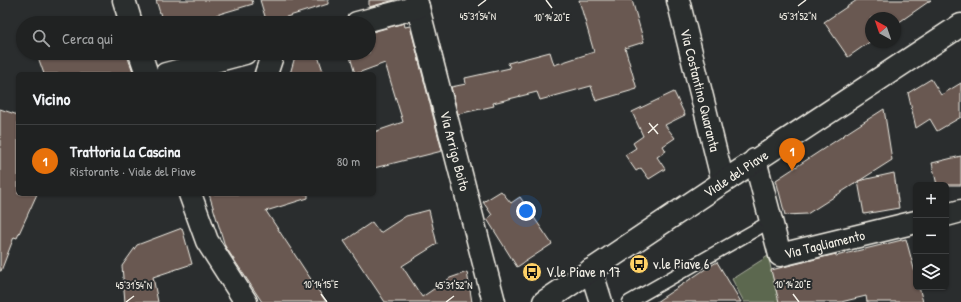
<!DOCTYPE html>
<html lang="it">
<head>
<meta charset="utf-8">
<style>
	body { margin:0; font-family:"Patrick Hand",sans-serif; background:#2d2f2f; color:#f1f3f6 }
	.controls { position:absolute; right:12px; bottom:12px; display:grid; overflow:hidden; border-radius:6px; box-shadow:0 1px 3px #0004 }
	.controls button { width:36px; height:36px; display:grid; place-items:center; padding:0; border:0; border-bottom:1px solid #3d3f40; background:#202222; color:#f1f3f6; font:20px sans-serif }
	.compass { position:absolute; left:865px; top:12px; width:36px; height:36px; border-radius:50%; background:#202222; box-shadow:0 1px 3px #0004; rotate:320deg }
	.you { position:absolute; left:526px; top:211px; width:14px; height:14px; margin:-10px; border:3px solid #fff; border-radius:50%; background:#1a73e8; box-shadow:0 0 0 6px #1a73e833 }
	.badge { display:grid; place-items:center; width:26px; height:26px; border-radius:50%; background:#8bbbb9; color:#fff; font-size:13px; font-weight:700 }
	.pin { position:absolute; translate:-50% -33px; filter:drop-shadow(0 1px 2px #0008) }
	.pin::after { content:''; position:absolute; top:21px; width:14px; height:12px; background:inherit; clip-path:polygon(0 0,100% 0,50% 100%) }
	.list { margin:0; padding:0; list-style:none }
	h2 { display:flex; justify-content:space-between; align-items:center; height:52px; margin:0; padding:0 16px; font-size:17px }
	h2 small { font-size:13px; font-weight:400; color:#a2a4a5 }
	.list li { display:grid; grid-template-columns:26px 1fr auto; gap:12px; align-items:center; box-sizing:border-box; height:72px; padding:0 16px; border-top:1px solid #3d3f40 }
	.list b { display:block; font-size:15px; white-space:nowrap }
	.list p { margin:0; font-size:13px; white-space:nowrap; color:#a2a4a5 }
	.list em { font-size:13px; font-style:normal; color:#a2a4a5 }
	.icon { flex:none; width:22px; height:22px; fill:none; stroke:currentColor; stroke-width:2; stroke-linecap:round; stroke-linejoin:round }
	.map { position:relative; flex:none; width:961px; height:302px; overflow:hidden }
	.search { position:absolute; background:#202222; box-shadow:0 1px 3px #0004; left:16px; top:16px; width:360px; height:44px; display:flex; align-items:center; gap:10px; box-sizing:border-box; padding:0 14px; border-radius:22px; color:#a2a4a5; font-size:15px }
	.panel { position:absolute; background:#202222; box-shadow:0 1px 3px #0004; left:16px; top:72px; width:360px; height:124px; border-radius:6px }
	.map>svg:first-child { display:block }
	.green { fill:#5b684f; stroke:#a8ac9c }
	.building { fill:#695851; stroke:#f4f1e8 }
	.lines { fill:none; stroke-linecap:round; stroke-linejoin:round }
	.service-casing { stroke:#f4f1e8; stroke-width:15 }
	.minor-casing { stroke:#f4f1e8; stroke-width:25 }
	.secondary-casing { stroke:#f4f1e8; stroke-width:25 }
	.service { stroke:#2a2d2e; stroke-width:12 }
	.minor { stroke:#2a2d2e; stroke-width:22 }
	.secondary { stroke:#2a2d2e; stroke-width:22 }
	.ticks { fill:none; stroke:#f4f1e8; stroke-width:1.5 }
	.labels { text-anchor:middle; stroke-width:4; stroke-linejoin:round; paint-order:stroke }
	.street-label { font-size:14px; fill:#f4f1e8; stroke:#2a2d2e }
	.poi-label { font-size:14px; fill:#f4f1e8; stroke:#2a2d2e; text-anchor:start }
	.ticks-label { font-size:10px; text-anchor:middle; fill:#f4f1e8; stroke:#2a2d2e; stroke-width:4; stroke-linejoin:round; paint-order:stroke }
</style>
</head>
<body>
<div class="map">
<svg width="961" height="302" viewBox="0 0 961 302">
	<rect width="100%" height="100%" fill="#2a2d2e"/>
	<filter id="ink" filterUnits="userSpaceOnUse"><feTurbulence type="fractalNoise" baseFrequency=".025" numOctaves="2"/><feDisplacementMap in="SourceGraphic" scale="8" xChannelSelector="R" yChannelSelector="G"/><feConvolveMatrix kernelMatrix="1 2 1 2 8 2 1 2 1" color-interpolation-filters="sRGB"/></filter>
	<g filter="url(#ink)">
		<path class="green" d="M 768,256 L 779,302 L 744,302 L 732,279 Z"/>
		<path class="building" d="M 156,0 L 252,0 L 253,4 L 216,15 L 219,23 L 163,23 Z
			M 260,0 L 328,0 L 328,4 L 267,23 Z
			M 369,0 L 395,0 L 369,7 Z
			M 579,0 L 632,0 L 644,42 L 625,48 L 637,89 L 596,101 L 591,86 L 540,100 L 537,92 L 493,103 L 494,106 L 458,114 L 451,87 L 466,84 L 465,78 L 510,68 L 508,63 L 550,52 L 554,65 L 594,52 Z
			M 857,0 L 931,0 L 895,25 L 895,18 L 871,18 L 871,41 L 848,57 L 824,22 Z
			M 404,23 L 405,27 L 410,26 L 442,151 L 374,168 L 374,132 L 403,122 L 385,63 L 355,74 L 349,53 L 369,53 L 369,33 Z
			M 50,53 L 126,53 L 134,74 L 44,74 L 38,57 Z
			M 296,53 L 317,53 L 324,74 L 290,74 Z
			M 931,79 L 941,95 L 961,83 L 961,117 L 937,131 L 930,119 L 916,128 L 908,93 Z
			M 674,92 L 685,115 L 665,125 L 675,138 L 663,146 L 666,151 L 657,157 L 665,169 L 649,179 L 641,168 L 636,171 L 625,155 L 636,148 L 633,143 L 643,136 L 632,112 Z
			M 0,109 L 18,115 L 18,194 L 37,194 L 17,238 L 14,237 L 1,271 L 0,271 Z
			M 884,109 L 892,160 L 807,214 L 785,215 L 776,180 L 843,136 L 842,136 Z
			M 961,156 L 961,185 L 937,185 L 932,163 Z
			M 894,173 L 899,208 L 864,214 L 858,181 Z
			M 501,191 L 511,203 L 520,197 L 552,244 L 517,267 L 487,219 L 492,215 L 483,202 Z
			M 209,194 L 308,194 L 308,198 L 266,211 L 326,302 L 262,302 L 225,246 Z
			M 429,210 L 437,244 L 402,266 L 422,297 L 450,278 L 467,272 L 472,302 L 385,302 L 344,241 L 372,222 L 380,233 L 406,216 Z
			M 182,228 L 192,264 L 153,277 L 158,302 L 125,302 L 122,266 L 137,245 Z
			M 906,239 L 916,276 L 916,287 L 919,287 L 923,302 L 867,302 L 866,296 L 841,302 L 779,302 L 771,270 L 836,254 L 836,256 Z
			M 717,262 L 741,302 L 656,302 L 707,268 Z"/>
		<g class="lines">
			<defs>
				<path id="service" d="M 629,302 L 771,221"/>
				<g id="minor">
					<path d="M 124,0 L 131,23"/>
					<path id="s1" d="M 416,0 L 494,302"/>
					<path id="s2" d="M 678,0 L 723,182"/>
					<path d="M 357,23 L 418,7"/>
					<path d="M 140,53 L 147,74"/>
					<path d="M 166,74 L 245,53"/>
					<path d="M 266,74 L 273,53"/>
					<path id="s3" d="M 755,160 L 780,255 L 916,222"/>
					<path d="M 190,194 L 207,241 L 246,302"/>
					<path d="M 946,215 L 961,211"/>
					<path d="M 591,270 L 601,302"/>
				</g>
				<g id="secondary">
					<path id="s4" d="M 544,302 L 723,182 L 961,25"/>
				</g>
			</defs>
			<use href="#service" class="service-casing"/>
			<use href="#minor" class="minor-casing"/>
			<use href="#secondary" class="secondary-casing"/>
			<use href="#service" class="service"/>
			<use href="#minor" class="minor"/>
			<use href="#secondary" class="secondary"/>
		</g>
	</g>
	<path class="ticks" d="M 546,0 L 552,8M 478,6 L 486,0M 798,6 L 806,0M 649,123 L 658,134M 648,133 L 658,124M 321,294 L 327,302M 793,294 L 799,302M 126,302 L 134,296M 446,302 L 454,296"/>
	<defs>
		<symbol id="bus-disc" viewBox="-11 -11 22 22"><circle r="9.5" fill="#ffd166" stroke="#2a2d2e"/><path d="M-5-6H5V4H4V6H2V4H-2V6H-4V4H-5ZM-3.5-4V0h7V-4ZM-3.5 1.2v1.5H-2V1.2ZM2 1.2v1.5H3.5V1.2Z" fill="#111"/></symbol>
	</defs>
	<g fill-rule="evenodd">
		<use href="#bus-disc" x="628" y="253" width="22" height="22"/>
		<use href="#bus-disc" x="521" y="261" width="22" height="22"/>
	</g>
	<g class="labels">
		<g class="street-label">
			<text dy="5" stroke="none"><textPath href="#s2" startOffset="93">Via Costantino Quaranta</textPath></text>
			<text dy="5" stroke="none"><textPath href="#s1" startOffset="156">Via Arrigo Boito</textPath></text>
			<text dy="5" stroke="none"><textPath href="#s4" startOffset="231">Viale del Piave</textPath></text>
			<text dy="5" stroke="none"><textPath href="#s3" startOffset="144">Via Tagliamento</textPath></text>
		</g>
		<g class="poi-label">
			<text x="653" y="269">v.le Piave 6</text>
			<text x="546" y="277">V.le Piave n 17</text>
		</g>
	</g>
	<g class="ticks-label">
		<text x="478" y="20">45°31'54"N</text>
		<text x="798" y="20">45°31'52"N</text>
		<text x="552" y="21">10°14'20"E</text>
		<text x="321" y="288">10°14'15"E</text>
		<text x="793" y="288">10°14'20"E</text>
		<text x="134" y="289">45°31'54"N</text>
		<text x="454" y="289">45°31'52"N</text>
	</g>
</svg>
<div class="controls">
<button>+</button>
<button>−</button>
<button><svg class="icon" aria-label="layers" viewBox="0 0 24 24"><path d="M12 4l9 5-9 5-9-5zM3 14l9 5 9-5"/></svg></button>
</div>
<svg class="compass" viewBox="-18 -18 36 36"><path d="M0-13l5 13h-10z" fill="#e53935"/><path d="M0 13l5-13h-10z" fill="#a2a4a5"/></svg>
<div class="you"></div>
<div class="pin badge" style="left:792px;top:171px;background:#e8710a">1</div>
<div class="search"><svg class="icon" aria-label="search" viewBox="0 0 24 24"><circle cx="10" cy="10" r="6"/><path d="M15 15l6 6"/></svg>Cerca qui</div>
<section class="panel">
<h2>Vicino<small></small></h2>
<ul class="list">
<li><span class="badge" style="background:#e8710a">1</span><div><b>Trattoria La Cascina</b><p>Ristorante · Viale del Piave</p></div><em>80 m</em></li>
</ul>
</section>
</div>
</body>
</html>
